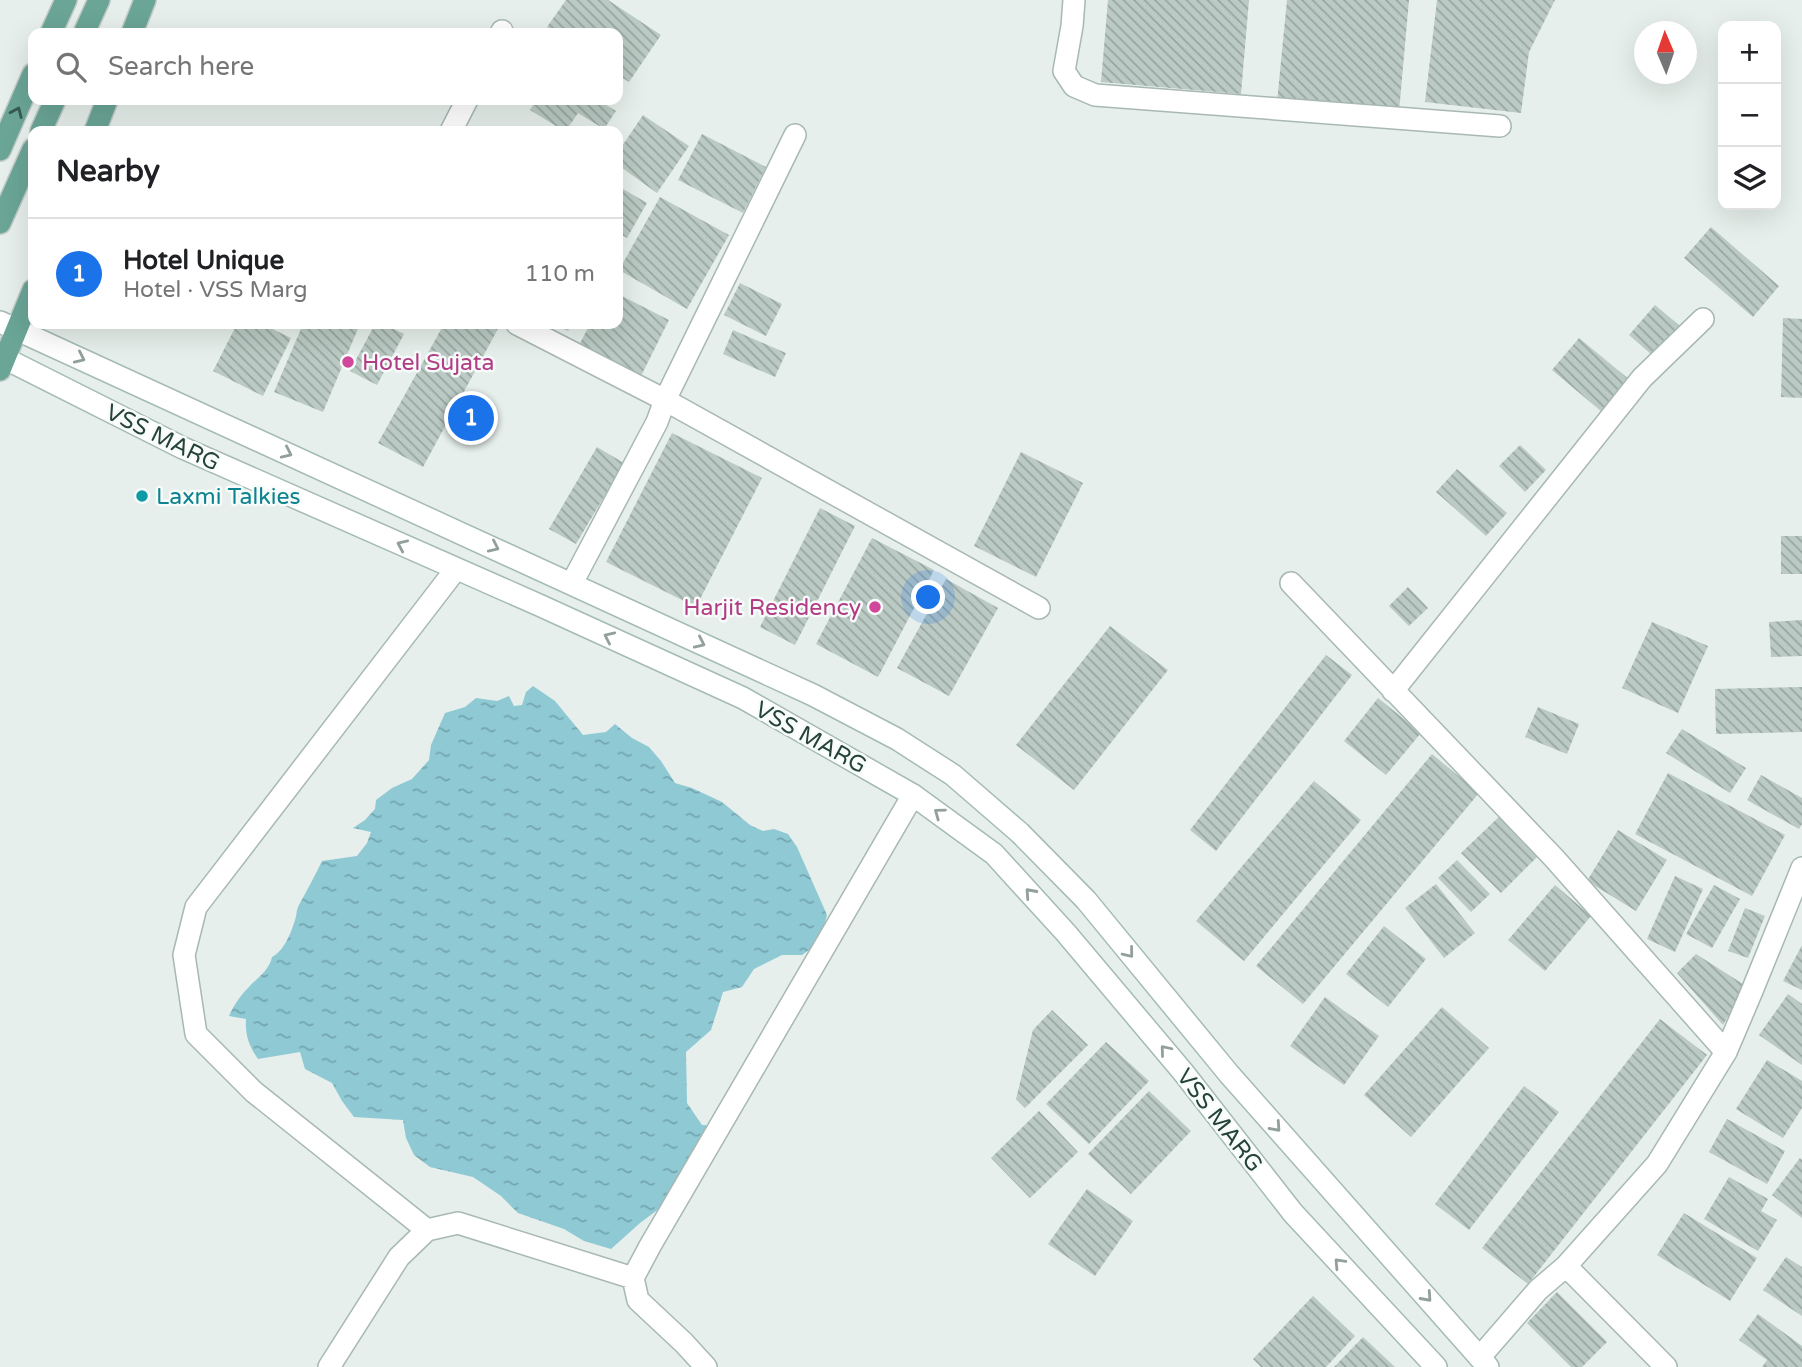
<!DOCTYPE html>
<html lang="en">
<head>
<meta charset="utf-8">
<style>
	body { margin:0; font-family:"Varela Round",sans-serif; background:#f2f2f2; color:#202124 }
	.controls { position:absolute; right:21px; top:21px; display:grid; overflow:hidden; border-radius:14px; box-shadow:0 7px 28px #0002 }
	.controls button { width:63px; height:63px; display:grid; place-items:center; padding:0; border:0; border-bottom:2px solid #e0e0e0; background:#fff; color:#202124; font:35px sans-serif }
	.compass { position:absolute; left:1634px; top:21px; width:63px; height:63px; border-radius:50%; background:#fff; box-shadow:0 7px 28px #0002; rotate:358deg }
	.you { position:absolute; left:929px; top:598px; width:24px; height:24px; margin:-18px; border:5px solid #fff; border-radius:50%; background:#1a73e8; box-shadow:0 0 0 10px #1a73e833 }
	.badge { display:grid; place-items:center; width:46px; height:46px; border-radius:50%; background:#1a73e8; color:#fff; font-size:23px; font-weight:700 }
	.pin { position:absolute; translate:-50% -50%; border:4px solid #fff; box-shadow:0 2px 7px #0006 }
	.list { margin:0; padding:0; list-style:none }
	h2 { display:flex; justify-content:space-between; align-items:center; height:91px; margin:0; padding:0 28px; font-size:30px }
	h2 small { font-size:23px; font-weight:400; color:#757577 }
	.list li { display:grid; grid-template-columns:46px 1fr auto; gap:21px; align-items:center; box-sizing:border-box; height:112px; padding:0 28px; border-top:2px solid #e0e0e0 }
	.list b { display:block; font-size:26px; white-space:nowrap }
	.list p { margin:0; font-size:23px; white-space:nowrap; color:#757577 }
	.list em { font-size:23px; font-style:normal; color:#757577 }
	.icon { flex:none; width:38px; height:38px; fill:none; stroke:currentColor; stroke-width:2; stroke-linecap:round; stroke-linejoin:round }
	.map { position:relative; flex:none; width:1802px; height:1367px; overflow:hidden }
	.search { position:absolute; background:#fff; box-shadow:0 7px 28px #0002; left:28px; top:28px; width:595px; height:77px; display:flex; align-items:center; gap:18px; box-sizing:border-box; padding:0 24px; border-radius:14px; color:#757577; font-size:26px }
	.panel { position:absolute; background:#fff; box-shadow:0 7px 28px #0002; left:28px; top:126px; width:595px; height:203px; border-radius:14px }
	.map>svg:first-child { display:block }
	.water { fill:url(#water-ripples) }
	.building { fill:url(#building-back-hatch) }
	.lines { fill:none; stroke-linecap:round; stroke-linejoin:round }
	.minor-casing { stroke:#a8b8b2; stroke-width:24 }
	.secondary-casing { stroke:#a4bbb3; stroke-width:24 }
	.primary-casing { stroke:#c2cac8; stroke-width:24 }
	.minor { stroke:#fff; stroke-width:21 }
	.secondary { stroke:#fff; stroke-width:21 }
	.primary { stroke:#6aa596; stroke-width:21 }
	.oneway { stroke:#365b51 }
	.oneway2 { stroke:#92a09c }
	.hotel-dot { fill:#d1479c; stroke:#f7fbf9; stroke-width:2.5 }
	.culture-dot { fill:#0f9aa8; stroke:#f7fbf9; stroke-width:2.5 }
	.labels { text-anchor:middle; stroke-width:5; stroke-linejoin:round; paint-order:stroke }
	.hotel-label { font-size:23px; fill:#b23c85; stroke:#f7fbf9; text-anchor:start }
	.street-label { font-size:23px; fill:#24423a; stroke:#f7fbf9 }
	.culture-label { font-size:23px; fill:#0d838f; stroke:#f7fbf9; text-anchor:start }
</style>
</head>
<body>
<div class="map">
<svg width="1802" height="1367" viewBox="0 0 1802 1367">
	<defs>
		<pattern id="water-ripples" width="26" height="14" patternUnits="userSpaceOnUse" patternTransform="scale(1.75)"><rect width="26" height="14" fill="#8ec9d4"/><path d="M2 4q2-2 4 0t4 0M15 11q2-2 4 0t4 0" fill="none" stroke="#74a5ad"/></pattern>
		<pattern id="building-back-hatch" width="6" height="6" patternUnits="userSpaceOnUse" patternTransform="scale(1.75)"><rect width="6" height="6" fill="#bbcac4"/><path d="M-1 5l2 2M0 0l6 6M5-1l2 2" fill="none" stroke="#98a6a0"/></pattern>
	</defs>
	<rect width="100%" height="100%" fill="#e6efeb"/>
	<path class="water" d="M 533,686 L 555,701 L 583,735 L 606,732 L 615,724 L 632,738 L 649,747 L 661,761 L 675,783 L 692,788 L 722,802 L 750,825 L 763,831 L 774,829 L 788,834 L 797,847 L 827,915 L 820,942 L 802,955 L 782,955 L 754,969 L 742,987 L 723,992 L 711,1030 L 686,1052 L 687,1103 L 702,1125 L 724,1126 L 684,1190 L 640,1223 L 611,1249 L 584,1241 L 564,1229 L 518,1213 L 501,1196 L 473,1177 L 430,1167 L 414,1155 L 406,1138 L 403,1120 L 354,1117 L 342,1101 L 332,1083 L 305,1069 L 300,1052 L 258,1059 C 249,1046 245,1035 246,1019 L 229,1016 C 234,1005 240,996 248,988 C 257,978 269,971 272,957 C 284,951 291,933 295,920 C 297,915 296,910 299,905 C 307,890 315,876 322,861 L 357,856 L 367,843 L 371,832 L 353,828 L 365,820 L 375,809 L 376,800 L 392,788 L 412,779 L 429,760 L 431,745 L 445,713 L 465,707 L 476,698 L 497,701 L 509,696 L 514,706 L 522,705 L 526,692 Z"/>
	<path class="building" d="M 566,0 L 608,0 L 661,35 L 629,82 L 618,75 L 618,33 L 556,33 L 547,27 Z
		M 1108,0 L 1249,0 L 1241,94 L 1101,82 Z
		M 1287,0 L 1409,0 L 1399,112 L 1277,102 Z
		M 1437,0 L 1555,0 L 1529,52 L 1521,113 L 1425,102 Z
		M 536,100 L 598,100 L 616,111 L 604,129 L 578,113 L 566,131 L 564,131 L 530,110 Z
		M 643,115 L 689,146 L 657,193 L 618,165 L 618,152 Z
		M 702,134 L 766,167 L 743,213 L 678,180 Z
		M 618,186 L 647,203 L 627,238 L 618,233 Z
		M 660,197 L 729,235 L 687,309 L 619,270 Z
		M 1711,227 L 1779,286 L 1753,317 L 1684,258 Z
		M 740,283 L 782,304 L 766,336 L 724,315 Z
		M 618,294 L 669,320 L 640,378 L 578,347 L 590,324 L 618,324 Z
		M 1655,305 L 1686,331 L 1660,362 L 1629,335 Z
		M 1783,318 L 1802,319 L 1802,398 L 1781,397 Z
		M 237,324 L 262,324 L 291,338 L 263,396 L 213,371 Z
		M 303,324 L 360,324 L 323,412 L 274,392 Z
		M 375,324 L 384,324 L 404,334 L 377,385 L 350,371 Z
		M 444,324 L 493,324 L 499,327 L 423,467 L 378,443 Z
		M 553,324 L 572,324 L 568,331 Z
		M 733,330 L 786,353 L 775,377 L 723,354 Z
		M 1579,338 L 1636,385 L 1608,417 L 1552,370 Z
		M 672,433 L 762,478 L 696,607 L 606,562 Z
		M 1520,445 L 1546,470 L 1525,492 L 1499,466 Z
		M 597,447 L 624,463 L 576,544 L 549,529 Z
		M 1021,452 L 1083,483 L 1036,577 L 974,546 Z
		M 1457,469 L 1507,513 L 1486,536 L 1436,492 Z
		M 820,508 L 855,526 L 795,645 L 760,627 Z
		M 1781,536 L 1802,536 L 1802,574 L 1781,574 Z
		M 872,538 L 934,570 L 878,677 L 816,644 Z
		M 946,579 L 998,608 L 949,696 L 897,668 Z
		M 1408,587 L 1428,608 L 1409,626 L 1389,606 Z
		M 1802,620 L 1802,656 L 1771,657 L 1769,622 Z
		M 1652,622 L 1708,646 L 1678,713 L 1622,688 Z
		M 1110,626 L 1168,670 L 1074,790 L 1016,745 Z
		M 1326,655 L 1352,675 L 1216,851 L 1190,830 Z
		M 1802,687 L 1802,732 L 1716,734 L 1715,689 Z
		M 1378,698 L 1421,733 L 1386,775 L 1344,741 Z
		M 1538,707 L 1579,724 L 1567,754 L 1525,737 Z
		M 1682,729 L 1746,768 L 1730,793 L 1666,753 Z
		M 1432,754 L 1479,793 L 1303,1004 L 1256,966 Z
		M 1668,773 L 1785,835 L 1752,896 L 1635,834 Z
		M 1761,775 L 1802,798 L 1802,824 L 1799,829 L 1747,800 Z
		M 1314,781 L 1361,820 L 1244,961 L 1196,921 Z
		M 1504,812 L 1543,851 L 1501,893 L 1461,853 Z
		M 1618,830 L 1667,860 L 1636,911 L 1587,881 Z
		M 1457,860 L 1490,894 L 1471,912 L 1438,878 Z
		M 1675,876 L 1703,889 L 1675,952 L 1647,939 Z
		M 1436,884 L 1475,933 L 1444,958 L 1405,908 Z
		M 1555,885 L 1591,916 L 1545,971 L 1508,940 Z
		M 1714,885 L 1740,899 L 1712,948 L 1686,934 Z
		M 1745,908 L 1765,916 L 1748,958 L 1728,951 Z
		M 1384,926 L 1426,959 L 1388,1007 L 1346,974 Z
		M 1802,945 L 1802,990 L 1783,981 Z
		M 1696,954 L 1746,986 L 1723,1025 L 1677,973 Z
		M 1788,994 L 1802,1004 L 1802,1065 L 1759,1035 Z
		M 1325,997 L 1379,1036 L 1344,1085 L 1290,1046 Z
		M 1442,1007 L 1489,1048 L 1411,1137 L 1364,1095 Z
		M 1052,1010 L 1088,1045 L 1025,1108 L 1016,1099 L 1033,1030 Z
		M 1660,1019 L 1707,1055 L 1528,1284 L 1482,1248 Z
		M 1106,1042 L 1149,1081 L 1089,1144 L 1046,1104 Z
		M 1767,1060 L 1802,1081 L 1802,1108 L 1783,1138 L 1736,1109 Z
		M 1524,1086 L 1559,1112 L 1469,1230 L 1435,1204 Z
		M 1149,1091 L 1191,1131 L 1131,1194 L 1088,1154 Z
		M 1039,1111 L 1078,1152 L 1030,1198 L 991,1158 Z
		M 1727,1119 L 1785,1151 L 1767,1184 L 1709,1152 Z
		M 1800,1158 L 1802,1160 L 1802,1218 L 1772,1195 Z
		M 1729,1177 L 1768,1199 L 1761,1211 L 1777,1220 L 1758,1251 L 1704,1219 Z
		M 1087,1189 L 1133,1221 L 1095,1276 L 1048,1244 Z
		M 1684,1213 L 1757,1258 L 1730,1301 L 1657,1255 Z
		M 1786,1257 L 1802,1267 L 1802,1316 L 1763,1290 Z
		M 1557,1292 L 1607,1342 L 1582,1367 L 1571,1367 L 1527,1323 Z
		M 1313,1296 L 1355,1336 L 1326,1367 L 1261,1367 L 1253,1359 Z
		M 1758,1314 L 1802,1346 L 1802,1367 L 1762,1367 L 1767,1360 L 1739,1340 Z
		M 1363,1337 L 1395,1367 L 1334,1367 Z"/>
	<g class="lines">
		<defs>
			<path id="minor" d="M 1074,0 L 1072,26 L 1064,71 L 1074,86 L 1095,95 L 1500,126
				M 501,33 L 502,31
				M 451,131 L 467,100
				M 517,324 L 665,400 L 1039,608
				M 572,583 L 657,422 L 665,400 L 795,135
				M 1291,583 L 1554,858 L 1726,1052
				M 1393,691 L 1642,378 L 1703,319
				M 427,1230 L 254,1092 L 196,1034 L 184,955 L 196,907 L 456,569
				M 1566,1266 L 1666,1367
				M 1480,1357 L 1538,1290 L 1566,1266 L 1657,1164 L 1726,1052 L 1752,991 L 1802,868
				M 329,1367 L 399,1257 L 427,1230 L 458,1223 L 633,1278
				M 706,1367 L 684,1343 L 638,1300 L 633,1278 L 650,1246 L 913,795"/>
			<path id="secondary" d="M 0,322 L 813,695 L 897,739 L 953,775 L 1020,833 L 1086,900 L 1229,1074 L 1488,1367
				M 0,356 L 183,448 L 539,605 L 743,698 L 913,795 L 994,854 L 1066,933 L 1183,1072 L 1293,1213 L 1436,1367"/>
			<path id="primary" d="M 51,33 L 66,0
				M 84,33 L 99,0
				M 132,33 L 145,0
				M 41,131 L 55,100
				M 95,131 L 107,100
				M 0,150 L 33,74
				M 0,223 L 33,149
				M 0,370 L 33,290"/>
		</defs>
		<use href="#minor" class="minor-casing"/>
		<use href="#secondary" class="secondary-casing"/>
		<use href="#primary" class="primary-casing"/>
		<use href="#minor" class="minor"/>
		<use href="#secondary" class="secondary"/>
		<use href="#primary" class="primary"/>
	</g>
	<defs><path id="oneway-chevron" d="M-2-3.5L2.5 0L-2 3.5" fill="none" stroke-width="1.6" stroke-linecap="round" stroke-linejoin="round" transform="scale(1.75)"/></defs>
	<use class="oneway" href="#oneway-chevron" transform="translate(17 112) rotate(-66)"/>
	<g class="oneway2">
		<use href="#oneway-chevron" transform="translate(80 358) rotate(25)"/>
		<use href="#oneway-chevron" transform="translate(287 453) rotate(25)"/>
		<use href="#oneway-chevron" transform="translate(402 545) rotate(-156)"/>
		<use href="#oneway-chevron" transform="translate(494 547) rotate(25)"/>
		<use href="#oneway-chevron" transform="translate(609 637) rotate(-155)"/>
		<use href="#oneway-chevron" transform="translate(700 643) rotate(25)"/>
		<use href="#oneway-chevron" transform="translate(939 813) rotate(-144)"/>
		<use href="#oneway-chevron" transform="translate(1030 893) rotate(-132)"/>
		<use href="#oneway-chevron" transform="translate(1129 953) rotate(51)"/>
		<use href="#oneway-chevron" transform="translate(1165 1050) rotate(-130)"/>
		<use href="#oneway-chevron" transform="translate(1276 1127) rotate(48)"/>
		<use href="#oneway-chevron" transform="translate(1339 1263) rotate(-133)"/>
		<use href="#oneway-chevron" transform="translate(1427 1297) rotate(48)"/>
	</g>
	<g class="hotel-dot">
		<circle cx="348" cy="362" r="7"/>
		<circle cx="875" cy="607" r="7"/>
	</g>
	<circle class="culture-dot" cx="142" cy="496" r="7"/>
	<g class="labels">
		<g class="hotel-label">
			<text x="362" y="370">Hotel Sujata</text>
			<text x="861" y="615" text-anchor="end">Harjit Residency</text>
		</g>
		<g class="street-label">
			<text transform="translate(163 437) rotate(26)" y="8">VSS MARG</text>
			<text transform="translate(811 737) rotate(29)" y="8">VSS MARG</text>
			<text transform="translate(1220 1120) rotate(52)" y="8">VSS MARG</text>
		</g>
		<g class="culture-label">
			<text x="156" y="504">Laxmi Talkies</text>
		</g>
	</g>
</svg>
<div class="controls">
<button>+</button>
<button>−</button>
<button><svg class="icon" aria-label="layers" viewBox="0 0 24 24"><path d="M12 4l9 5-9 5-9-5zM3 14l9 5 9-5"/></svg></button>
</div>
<svg class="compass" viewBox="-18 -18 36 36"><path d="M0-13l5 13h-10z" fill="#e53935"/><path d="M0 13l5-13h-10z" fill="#757577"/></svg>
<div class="you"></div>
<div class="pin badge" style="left:471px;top:418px">1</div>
<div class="search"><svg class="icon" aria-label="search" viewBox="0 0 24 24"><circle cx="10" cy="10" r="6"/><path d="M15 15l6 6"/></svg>Search here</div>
<section class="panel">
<h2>Nearby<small></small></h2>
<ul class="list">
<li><span class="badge">1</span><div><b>Hotel Unique</b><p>Hotel · VSS Marg</p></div><em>110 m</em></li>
</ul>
</section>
</div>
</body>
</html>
